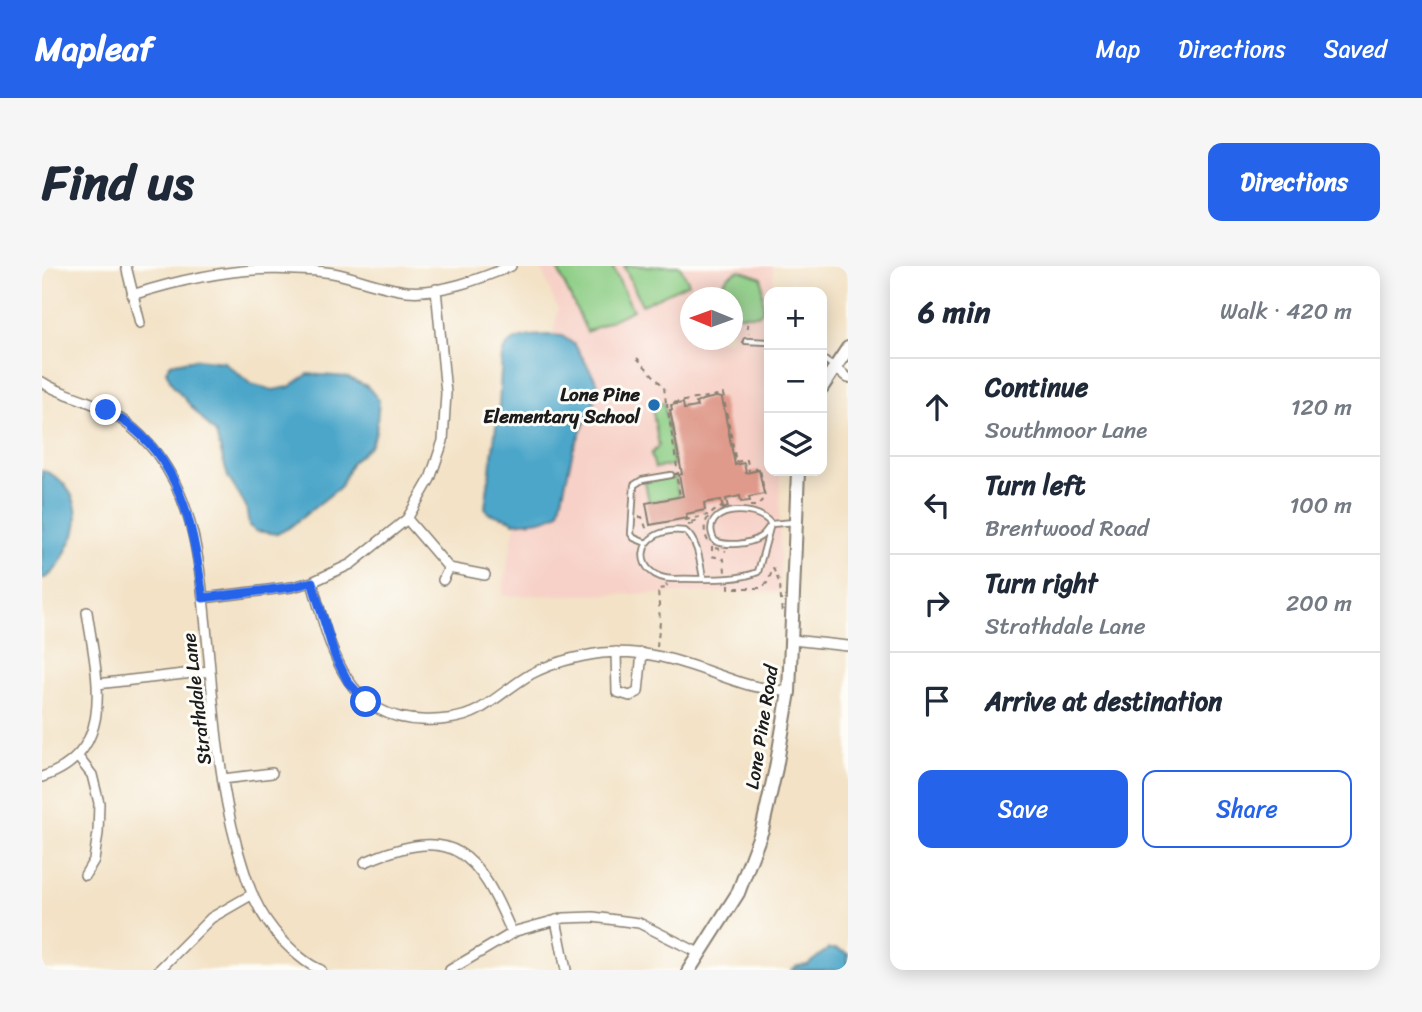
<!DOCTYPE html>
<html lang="en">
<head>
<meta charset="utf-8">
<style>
	body { margin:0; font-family:Sriracha,sans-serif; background:#f6f6f7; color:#1f2937 }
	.controls { position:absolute; right:21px; top:21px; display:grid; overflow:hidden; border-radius:14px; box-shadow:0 4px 18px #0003 }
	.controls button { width:63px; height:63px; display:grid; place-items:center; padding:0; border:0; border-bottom:2px solid #e0e1e3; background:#fff; color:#1f2937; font:35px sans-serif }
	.compass { position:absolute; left:638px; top:21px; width:63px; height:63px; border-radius:50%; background:#fff; box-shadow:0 4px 18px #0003; rotate:271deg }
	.stop { position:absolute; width:21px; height:21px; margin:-16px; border:5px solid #2563eb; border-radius:50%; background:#fff }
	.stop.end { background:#2563eb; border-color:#fff; box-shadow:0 2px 7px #0008 }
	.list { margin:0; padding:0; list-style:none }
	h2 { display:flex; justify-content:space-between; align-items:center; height:91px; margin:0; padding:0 28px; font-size:30px }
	h2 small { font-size:23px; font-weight:400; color:#747a83 }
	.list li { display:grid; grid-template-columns:46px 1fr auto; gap:21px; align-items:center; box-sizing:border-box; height:98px; padding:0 28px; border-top:2px solid #e0e1e3 }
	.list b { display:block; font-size:26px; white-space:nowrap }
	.list p { margin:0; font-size:23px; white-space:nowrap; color:#747a83 }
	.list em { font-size:23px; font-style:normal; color:#747a83 }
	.actions { display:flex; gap:14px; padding:21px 28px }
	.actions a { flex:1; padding:16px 0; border:2px solid #2563eb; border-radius:14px; text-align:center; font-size:24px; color:#2563eb }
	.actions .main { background:#2563eb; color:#fff }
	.icon { flex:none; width:38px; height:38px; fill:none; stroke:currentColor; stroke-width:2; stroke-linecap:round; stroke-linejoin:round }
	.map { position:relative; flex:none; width:806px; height:704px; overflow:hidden; border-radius:14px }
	header { display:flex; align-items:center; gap:42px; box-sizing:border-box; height:98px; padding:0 35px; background:#2563eb; color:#fff }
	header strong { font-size:33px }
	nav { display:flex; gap:38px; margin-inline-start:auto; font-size:24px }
	.intro { display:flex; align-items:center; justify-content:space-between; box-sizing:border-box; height:168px; padding:0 42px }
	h1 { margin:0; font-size:49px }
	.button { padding:18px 32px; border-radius:14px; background:#2563eb; color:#fff; font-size:24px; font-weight:700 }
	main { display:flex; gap:42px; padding:0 42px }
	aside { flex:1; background:#fff; border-radius:14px; box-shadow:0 4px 18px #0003 }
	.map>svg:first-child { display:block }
	.built { fill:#f7d1c7; fill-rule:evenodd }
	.green { fill:#8dce85; stroke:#547550; stroke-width:2 }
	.water { fill:#4ba6c9; stroke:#346172; stroke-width:2 }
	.building { fill:#df9a8b }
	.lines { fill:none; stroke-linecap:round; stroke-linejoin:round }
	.lane-casing { stroke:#887f71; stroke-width:8 }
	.street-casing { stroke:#887f71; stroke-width:12 }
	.secondary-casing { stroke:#887f71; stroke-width:16 }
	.path { stroke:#887f71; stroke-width:2; stroke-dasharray:5 5; stroke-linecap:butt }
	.lane { stroke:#fff; stroke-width:4.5 }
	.street { stroke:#fff; stroke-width:9 }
	.secondary { stroke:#fff; stroke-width:12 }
	.route { stroke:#2563eb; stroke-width:9 }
	.poi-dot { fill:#1f6fb2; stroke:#fdfcf7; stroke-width:2.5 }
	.labels { text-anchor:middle; stroke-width:6; stroke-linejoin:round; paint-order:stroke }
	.poi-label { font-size:19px; font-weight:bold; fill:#1c1c1c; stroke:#fdfcf7; text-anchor:end }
	.street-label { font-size:19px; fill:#1c1c1c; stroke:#fdfcf7 }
</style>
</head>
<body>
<header>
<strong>Mapleaf</strong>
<nav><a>Map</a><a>Directions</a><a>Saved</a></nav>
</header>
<div class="intro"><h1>Find us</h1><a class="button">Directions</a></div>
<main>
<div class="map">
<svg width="806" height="704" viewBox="0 0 806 704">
	<rect width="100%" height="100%" fill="#fdfcf7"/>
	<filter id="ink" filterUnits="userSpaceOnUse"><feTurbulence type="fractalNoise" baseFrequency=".0143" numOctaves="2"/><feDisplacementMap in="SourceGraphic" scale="14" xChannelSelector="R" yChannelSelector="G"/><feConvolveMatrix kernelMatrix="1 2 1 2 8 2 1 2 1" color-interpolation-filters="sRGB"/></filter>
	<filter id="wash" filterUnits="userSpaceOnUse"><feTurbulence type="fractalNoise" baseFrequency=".00686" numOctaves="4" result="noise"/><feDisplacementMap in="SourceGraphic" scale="28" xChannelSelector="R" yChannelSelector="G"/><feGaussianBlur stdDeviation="1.57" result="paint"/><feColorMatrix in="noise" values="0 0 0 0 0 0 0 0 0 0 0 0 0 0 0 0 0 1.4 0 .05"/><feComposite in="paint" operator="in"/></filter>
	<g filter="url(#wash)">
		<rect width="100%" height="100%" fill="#f3e2c6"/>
		<path class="built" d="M 498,0 L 731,0 L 732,26 L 727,26 L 727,205 L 738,205 L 738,326 L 459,330 L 516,43 ZM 648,32 L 690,32 L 690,74 L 648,74 Z"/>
		<path class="green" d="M 514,0 L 570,0 L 591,44 L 545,66 Z
			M 582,0 L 638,0 L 647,17 L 600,39 Z
			M 698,4 L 720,12 L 721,44 L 716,49 L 691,49 L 690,32 L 680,31 C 677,17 684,9 698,4 Z
			M 622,137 L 632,199 L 613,202 L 609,188 L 617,180 L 610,141 L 613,138 Z
			M 633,211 L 637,231 L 607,236 L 603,216 Z"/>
		<path class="water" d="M 509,69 L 520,70 L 533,79 L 555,116 L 557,124 L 531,184 L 517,246 C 505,256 484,255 471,257 L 470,254 L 446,247 L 443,241 L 457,139 L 460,89 C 465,70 492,69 509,69 Z
			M 154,93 L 182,96 L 209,118 L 231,124 L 247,121 L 266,108 L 305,111 L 325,120 L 337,134 L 334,166 L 328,180 L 310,196 L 298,221 L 247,262 L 235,268 L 214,265 L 207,260 L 204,240 L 186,211 L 174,168 L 131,120 L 124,105 L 128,98 Z
			M 0,204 C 26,213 40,238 33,265 C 32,272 27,278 24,285 C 20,295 11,310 0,313 Z
			M 786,683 L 795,683 L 806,688 L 806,704 L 750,704 L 755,700 L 765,699 Z"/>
		<g id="blocks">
			<path class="building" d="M 674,131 L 680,132 L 693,199 L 702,197 L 704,207 L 717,204 L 722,228 L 707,231 L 708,235 L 699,236 L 698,230 L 684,233 L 686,241 L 681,243 L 679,234 L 662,237 L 663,244 L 644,248 L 645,252 L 608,259 L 604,237 L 641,230 L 637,209 L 640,208 L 628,144 L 630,144 L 629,139 L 641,137 L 642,143 L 655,141 L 654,137 L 660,134 Z"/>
		</g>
	</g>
	<g filter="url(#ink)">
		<use href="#blocks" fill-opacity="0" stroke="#887f71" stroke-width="2"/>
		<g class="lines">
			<defs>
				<path id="lane" d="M 704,75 L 727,76
					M 780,92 L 791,100
					M 729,258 C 713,236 654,242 673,275 C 684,280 707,279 718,271 C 722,269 726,262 729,258 L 753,256
					M 604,277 L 592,272 L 589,268 L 592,219 L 600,214 L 629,209
					M 661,312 C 658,296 656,275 643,265 C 590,259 589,313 632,313 C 658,312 692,316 716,306 L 729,258"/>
				<path id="street" d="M 84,0 L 98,57
					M 90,29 C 143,12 198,0 254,4 C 266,4 279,5 291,7 C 316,12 339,22 365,25 C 398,28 438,13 469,0
					M 792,101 L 806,112
					M 0,116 C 13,125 29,129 44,135 C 72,145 97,165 115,188 C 157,243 159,315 166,381 C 172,447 177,516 195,581 C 206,619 213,645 241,675 C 252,686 264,698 279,704
					M 365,253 L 407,302 L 443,309
					M 401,314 L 407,302
					M 270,316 C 287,376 301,452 379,454 C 396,455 420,453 436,444 C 454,434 470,419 489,408 C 510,397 537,390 560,387 C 613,382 651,401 700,417 C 714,422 731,423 747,426
					M 161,332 L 250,321 L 270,316 L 309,298 L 365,253 L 388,213 L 401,175 L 404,127 L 394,23
					M 750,374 L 806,380
					M 574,386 L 575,426 L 588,430 L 596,426 L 600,387
					M 55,418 L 168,405
					M 36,491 L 50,509 L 57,537 L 56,567 L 52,594 L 43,609
					M 0,511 C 77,486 54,407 45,346
					M 181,513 L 230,507
					M 323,596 C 412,557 436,586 470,667
					M 514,654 L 524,704
					M 117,704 L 169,652 L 209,629
					M 408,704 L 474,665 L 522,652 L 551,651 L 597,657 L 657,687"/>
				<path id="secondary" d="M 780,121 L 806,82
					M 647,704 L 696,627 L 720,564 L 734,502 L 747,426 L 756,205"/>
			</defs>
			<use href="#lane" class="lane-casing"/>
			<use href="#street" class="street-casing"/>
			<use href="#secondary" class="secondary-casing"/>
			<path class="path" d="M 705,58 L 707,68
				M 595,92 L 622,121 L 624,137
				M 633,208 L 636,208 L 625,138 L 681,128 L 694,196 L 705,194 L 707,205
				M 635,213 L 638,230
				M 708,240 L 715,240 L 723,231 L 718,203 L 713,203
				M 597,251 L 600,251 L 606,267
				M 646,259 L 654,257 L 654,255 L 647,256 L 644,254 L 666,249
				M 666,275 C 658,260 665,247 680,241
				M 670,280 L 670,290 L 682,293 L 683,306
				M 673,282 L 684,285
				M 687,318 L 687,322 L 720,322 L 726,316 L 731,302 L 738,318 L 740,350
				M 615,381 L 618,356 L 616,323 L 626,322 L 624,318"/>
			<use href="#lane" class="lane"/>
			<use href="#street" class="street"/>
			<use href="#secondary" class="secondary"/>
		</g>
	</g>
	<g class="lines" filter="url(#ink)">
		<path class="route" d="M 64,144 C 73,150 83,155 91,162 C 143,205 152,270 161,332 L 250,321 L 270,316 L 293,390 L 306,416 L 324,436"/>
	</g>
	<circle class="poi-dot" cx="612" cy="139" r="7"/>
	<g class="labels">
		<g class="poi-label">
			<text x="598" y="135">Lone Pine<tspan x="598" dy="22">Elementary School</tspan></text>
		</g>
		<g class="street-label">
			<text transform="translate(154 433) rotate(-97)" y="7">Strathdale Lane</text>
			<text transform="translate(719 461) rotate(-81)" y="7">Lone Pine Road</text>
		</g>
	</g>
</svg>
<div class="controls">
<button>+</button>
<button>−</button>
<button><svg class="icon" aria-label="layers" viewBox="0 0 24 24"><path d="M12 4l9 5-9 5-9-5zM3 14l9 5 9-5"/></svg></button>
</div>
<svg class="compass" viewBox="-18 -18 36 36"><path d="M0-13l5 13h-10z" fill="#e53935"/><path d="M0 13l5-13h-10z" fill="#747a83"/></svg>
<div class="stop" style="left:324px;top:436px"></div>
<div class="stop end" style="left:64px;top:144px"></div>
</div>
<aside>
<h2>6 min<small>Walk · 420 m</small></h2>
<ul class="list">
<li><svg class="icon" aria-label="ahead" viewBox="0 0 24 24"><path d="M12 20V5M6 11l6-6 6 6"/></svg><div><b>Continue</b><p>Southmoor Lane</p></div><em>120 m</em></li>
<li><svg class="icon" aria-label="left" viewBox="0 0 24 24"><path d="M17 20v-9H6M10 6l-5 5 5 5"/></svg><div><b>Turn left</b><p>Brentwood Road</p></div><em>100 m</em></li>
<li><svg class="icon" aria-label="right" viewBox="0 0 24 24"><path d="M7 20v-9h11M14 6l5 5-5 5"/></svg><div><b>Turn right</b><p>Strathdale Lane</p></div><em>200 m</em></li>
<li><svg class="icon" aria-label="arrive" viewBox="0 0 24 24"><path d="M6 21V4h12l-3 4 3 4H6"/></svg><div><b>Arrive at destination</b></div></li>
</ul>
<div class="actions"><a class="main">Save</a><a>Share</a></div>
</aside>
</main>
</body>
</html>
